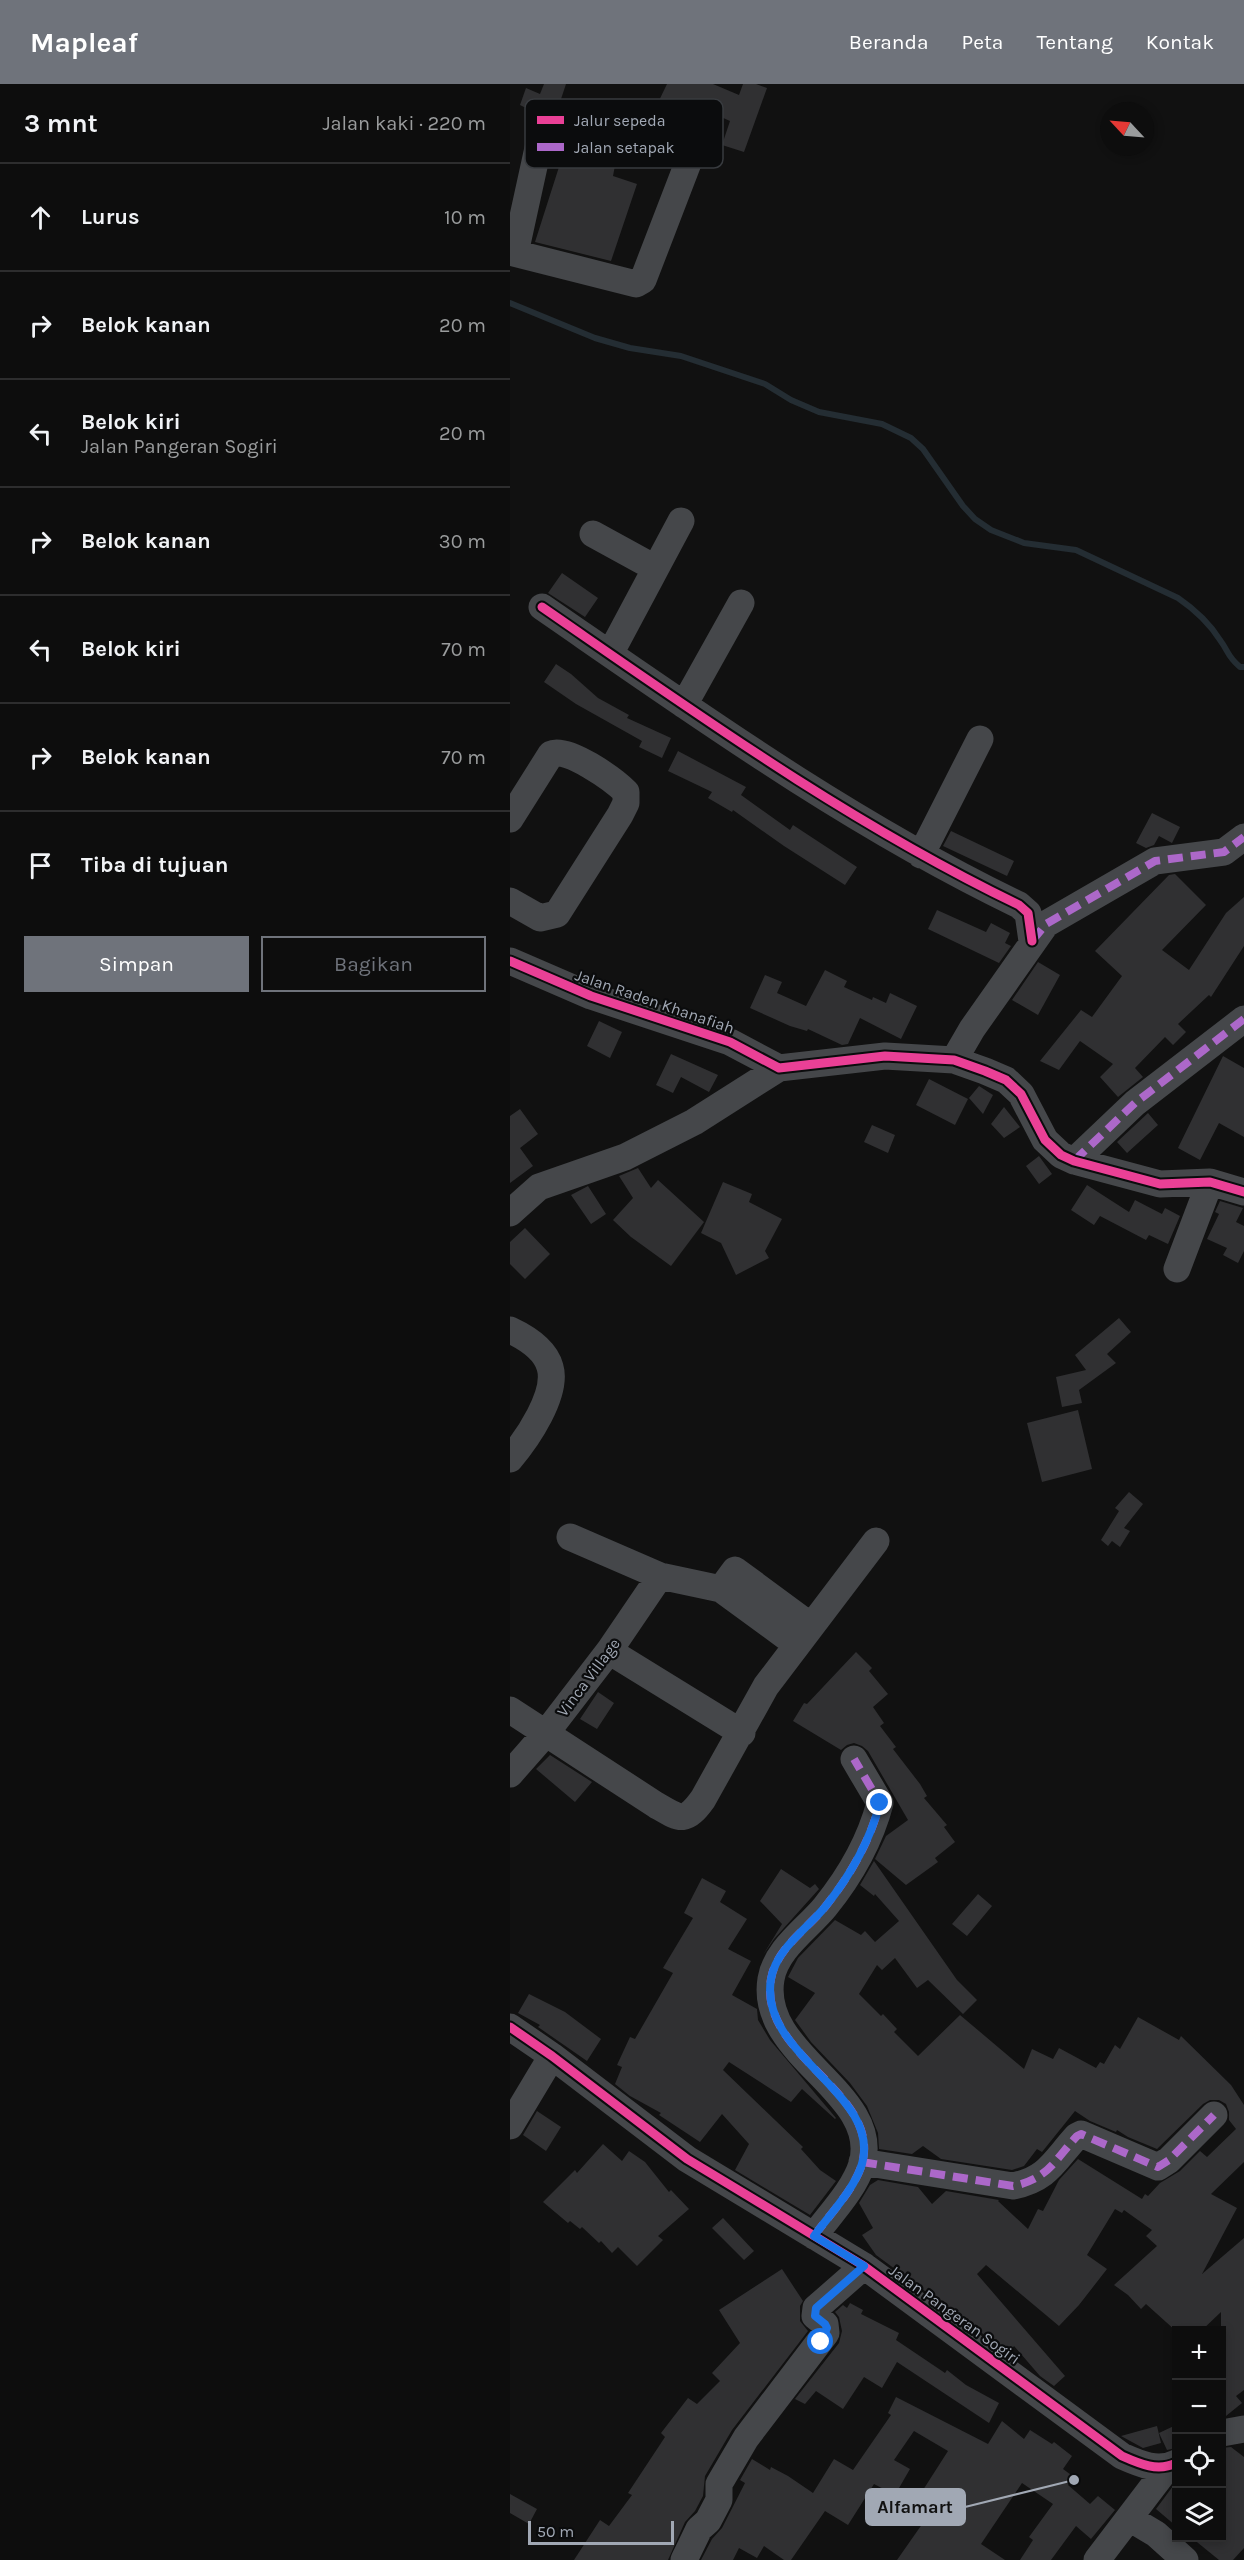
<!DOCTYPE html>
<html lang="id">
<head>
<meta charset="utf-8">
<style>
	body { margin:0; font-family:Karla,sans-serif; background:#161616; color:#f1f3f6 }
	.controls { position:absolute; right:18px; bottom:18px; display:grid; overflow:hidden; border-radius:0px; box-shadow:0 3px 9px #0003 }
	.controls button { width:54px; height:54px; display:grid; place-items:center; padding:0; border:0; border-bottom:2px solid #2d2d2e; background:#0d0d0d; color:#f1f3f6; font:30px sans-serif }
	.compass { position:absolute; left:590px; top:18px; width:54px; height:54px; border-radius:50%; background:#0d0d0d; box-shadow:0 3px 9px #0003; rotate:296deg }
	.scale { position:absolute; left:18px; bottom:15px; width:146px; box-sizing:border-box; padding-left:6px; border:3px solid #a1a8b4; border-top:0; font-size:16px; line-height:21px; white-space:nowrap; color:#a1a8b4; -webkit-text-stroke:4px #0b0c0d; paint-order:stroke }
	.stop { position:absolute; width:18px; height:18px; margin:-14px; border:4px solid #1a73e8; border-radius:50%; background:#fff }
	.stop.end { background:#1a73e8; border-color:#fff; box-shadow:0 2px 6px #0008 }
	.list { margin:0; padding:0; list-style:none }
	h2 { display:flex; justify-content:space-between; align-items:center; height:78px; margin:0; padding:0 24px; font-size:26px }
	h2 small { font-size:20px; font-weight:400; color:#9a9c9d }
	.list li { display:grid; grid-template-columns:39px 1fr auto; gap:18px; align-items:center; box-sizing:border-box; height:108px; padding:0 24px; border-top:2px solid #2d2d2e }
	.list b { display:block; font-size:22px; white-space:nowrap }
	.list p { margin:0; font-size:20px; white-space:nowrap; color:#9a9c9d }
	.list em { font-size:20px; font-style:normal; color:#9a9c9d }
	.actions { display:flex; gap:12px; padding:18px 24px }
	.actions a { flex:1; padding:14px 0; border:2px solid #6f737b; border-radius:0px; text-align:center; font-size:21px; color:#6f737b }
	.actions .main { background:#6f737b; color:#fff }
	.icon { flex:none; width:33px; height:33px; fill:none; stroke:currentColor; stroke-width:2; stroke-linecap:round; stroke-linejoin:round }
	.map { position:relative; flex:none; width:734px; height:2476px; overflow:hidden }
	header { display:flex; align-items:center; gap:36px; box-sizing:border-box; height:84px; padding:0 30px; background:#6f737b; color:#fff }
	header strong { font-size:28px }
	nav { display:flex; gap:33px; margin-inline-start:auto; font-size:21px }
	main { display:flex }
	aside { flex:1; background:#0d0d0d }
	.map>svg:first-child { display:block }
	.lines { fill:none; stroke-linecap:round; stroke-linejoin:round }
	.stream { stroke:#242d33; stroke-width:6 }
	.building { fill:#303032 }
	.minor { stroke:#45474a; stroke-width:27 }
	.quiet { stroke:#ac68c9; stroke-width:8; stroke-dasharray:15 8; stroke-linecap:butt }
	.cycleway-casing { stroke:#0b0c0d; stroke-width:13 }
	.cycleway { stroke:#ea4096; stroke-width:9 }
	.route { stroke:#1a73e8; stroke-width:8 }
	.labels { text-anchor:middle; stroke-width:4.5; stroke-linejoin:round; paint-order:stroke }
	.street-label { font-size:16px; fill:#a1a8b4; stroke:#0b0c0d }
	.key { fill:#0b0c0d; stroke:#383b3f; stroke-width:1.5 }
	.key-label { font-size:16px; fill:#a1a8b4 }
	.leader { fill:none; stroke:#a1a8b4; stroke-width:2 }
	.callout-dot { fill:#a1a8b4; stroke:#0b0c0d; stroke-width:2 }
	.callout { fill:#a1a8b4; stroke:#a1a8b4; stroke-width:2 }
	.callout-label { font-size:18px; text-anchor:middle; font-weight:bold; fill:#111 }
</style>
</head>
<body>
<header>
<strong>Mapleaf</strong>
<nav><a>Beranda</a><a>Peta</a><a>Tentang</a><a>Kontak</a></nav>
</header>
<main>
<aside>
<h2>3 mnt<small>Jalan kaki · 220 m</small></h2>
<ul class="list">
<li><svg class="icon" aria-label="ahead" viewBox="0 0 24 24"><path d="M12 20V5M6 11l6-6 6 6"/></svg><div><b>Lurus</b></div><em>10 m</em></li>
<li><svg class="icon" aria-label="right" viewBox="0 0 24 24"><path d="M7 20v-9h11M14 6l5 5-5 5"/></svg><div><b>Belok kanan</b></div><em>20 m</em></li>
<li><svg class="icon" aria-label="left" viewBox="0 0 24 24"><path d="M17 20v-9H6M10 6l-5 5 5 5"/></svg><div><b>Belok kiri</b><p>Jalan Pangeran Sogiri</p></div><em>20 m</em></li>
<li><svg class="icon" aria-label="right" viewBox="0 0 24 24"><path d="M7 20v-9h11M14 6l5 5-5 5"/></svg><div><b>Belok kanan</b></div><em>30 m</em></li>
<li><svg class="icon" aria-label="left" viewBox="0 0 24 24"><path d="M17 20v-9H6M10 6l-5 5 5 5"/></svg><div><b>Belok kiri</b></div><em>70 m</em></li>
<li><svg class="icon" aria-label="right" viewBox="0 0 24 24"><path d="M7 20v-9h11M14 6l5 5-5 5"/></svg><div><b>Belok kanan</b></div><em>70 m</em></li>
<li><svg class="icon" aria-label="arrive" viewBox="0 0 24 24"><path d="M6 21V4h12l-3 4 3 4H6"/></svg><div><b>Tiba di tujuan</b></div></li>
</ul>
<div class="actions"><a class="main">Simpan</a><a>Bagikan</a></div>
</aside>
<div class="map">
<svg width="734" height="2476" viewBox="0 0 734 2476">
	<rect width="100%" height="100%" fill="#111"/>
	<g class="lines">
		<path class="stream" d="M 0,219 L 85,254 L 120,264 L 171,272 L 255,300 L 281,316 L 309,328 L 372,340 L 401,354 L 413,365 L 453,422 L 465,435 L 481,446 L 514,459 L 566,466 L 668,514 C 684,525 700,540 710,556 C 719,568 717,572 730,583 L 734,583"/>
	</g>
	<path class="building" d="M 34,0 L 56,0 L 47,27 L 113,39 L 103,92 L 127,100 L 101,177 L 25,158 L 56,61 L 46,59 L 50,41 L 10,21 L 16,4 L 30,10 Z
		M 157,0 L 203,0 L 229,11 L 233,0 L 246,0 L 257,4 L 234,68 L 212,61 L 220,37 L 184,21 L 177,41 L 143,29 Z
		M 52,489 L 88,514 L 75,533 L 38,509 Z
		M 46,580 L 61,590 L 88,614 L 119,631 L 117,634 L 161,654 L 152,674 L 129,663 L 132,657 L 66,620 L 34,598 Z
		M 168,667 L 236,703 L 231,711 L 280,746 L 283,741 L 347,783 L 335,801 L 274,762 L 223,726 L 222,728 L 198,714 L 202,708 L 158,687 Z
		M 642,729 L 670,743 L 662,759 L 649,752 L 644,761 L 636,764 L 626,759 Z
		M 441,747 L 504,777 L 497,792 L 433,762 Z
		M 665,790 L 696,821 L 652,866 L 679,886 L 716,829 L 734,813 L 734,862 L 701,913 L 699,911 L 668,940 L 676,948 L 663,961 L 655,953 L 625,984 L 633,993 L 608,1013 L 590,993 L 603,980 L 570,957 L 549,986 L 530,977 L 571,926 L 582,933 L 612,892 L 585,867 L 659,791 Z
		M 427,826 L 476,848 L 481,839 L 500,849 L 495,859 L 501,862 L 489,879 L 418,845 Z
		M 528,878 L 550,891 L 528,931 L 502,916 Z
		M 315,886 L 337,897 L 334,903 L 362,916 L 363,913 L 376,919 L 380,909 L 407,922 L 391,955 L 350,934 L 338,960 L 332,961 L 298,945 L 297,947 L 280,942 L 240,924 L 255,891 L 272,898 L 267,909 L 296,922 Z
		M 89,937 L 112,948 L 100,974 L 77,962 Z
		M 161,970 L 208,991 L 199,1008 L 171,993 L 163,1009 L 146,1001 Z
		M 713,972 L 734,984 L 734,1053 L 709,1039 L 690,1076 L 668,1064 Z
		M 419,995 L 458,1015 L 445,1041 L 406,1021 Z
		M 469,1002 L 483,1011 L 473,1030 L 459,1014 Z
		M 494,1023 L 510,1043 L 494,1054 L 481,1040 Z
		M 10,1025 L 28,1050 L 10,1064 L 23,1082 L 0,1099 L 0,1032 Z
		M 638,1029 L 648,1041 L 617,1069 L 607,1058 Z
		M 362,1041 L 385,1051 L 378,1069 L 354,1058 Z
		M 529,1072 L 542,1090 L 529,1100 L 516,1082 Z
		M 128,1084 L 141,1104 L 148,1096 L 194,1138 L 161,1182 L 121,1153 L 103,1136 L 123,1114 L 109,1092 Z
		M 213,1098 L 242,1110 L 239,1118 L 272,1135 L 255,1167 L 259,1174 L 226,1191 L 211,1159 L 191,1149 Z
		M 577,1101 L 619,1128 L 625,1116 L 652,1130 L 655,1124 L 670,1132 L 658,1160 L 639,1151 L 636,1156 L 590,1132 L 584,1141 L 561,1126 Z
		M 78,1102 L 96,1130 L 81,1140 L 61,1111 Z
		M 710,1117 L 733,1124 L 726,1138 L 734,1142 L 734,1167 L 728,1179 L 713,1171 L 717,1164 L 697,1155 L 709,1130 L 705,1128 Z
		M 15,1144 L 40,1170 L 15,1195 L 0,1180 L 0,1158 Z
		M 609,1234 L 621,1248 L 597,1270 L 606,1279 L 569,1306 L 572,1319 L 552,1323 L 546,1293 L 576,1286 L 565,1271 Z
		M 568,1326 L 582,1385 L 532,1398 L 517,1339 Z
		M 619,1408 L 633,1420 L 614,1444 L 620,1447 L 610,1463 L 602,1457 L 598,1462 L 591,1456 L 609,1427 L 605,1424 Z
		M 346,1568 L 362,1584 L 359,1587 L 378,1610 L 363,1623 L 374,1639 L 370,1642 L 386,1663 L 383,1665 L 410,1700 L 417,1712 L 414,1714 L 437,1741 L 434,1743 L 445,1758 L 425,1774 L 428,1778 L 396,1801 L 365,1775 L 376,1752 L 398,1736 L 358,1667 L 352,1662 L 344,1659 L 337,1661 L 331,1666 L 283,1637 L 294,1619 L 297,1620 Z
		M 88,1608 L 104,1619 L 87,1645 L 70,1635 Z
		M 40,1671 L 82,1698 L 65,1718 L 26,1685 Z
		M 364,1777 L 447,1896 L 467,1916 L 453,1930 L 418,1896 L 407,1904 L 385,1874 L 372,1886 L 367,1881 L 349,1910 L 371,1932 L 373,1930 L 387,1945 L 384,1948 L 408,1972 L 450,1931 L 514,1985 L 522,1965 L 543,1975 L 549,1964 L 586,1984 L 590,1978 L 594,1980 L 605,1961 L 610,1965 L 628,1933 L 669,1956 L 671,1952 L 721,2001 L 734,2021 L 734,2078 L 701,2110 L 727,2124 L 692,2190 L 734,2154 L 734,2306 L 726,2312 L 732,2319 L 716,2332 L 711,2333 L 711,2228 L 691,2247 L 666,2247 L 636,2220 L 631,2225 L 618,2211 L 604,2201 L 647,2162 L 636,2152 L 642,2146 L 614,2126 L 612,2129 L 605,2125 L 577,2171 L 597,2185 L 569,2221 L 549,2242 L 476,2181 L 467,2190 L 555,2292 L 544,2302 L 530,2292 L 504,2262 L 499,2269 L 366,2171 L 352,2151 L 363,2144 L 349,2119 L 360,2101 L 368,2096 L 408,2103 L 422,2120 L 436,2107 L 489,2116 L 488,2117 L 518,2145 L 528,2125 L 533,2127 L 549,2096 L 568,2075 L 632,2115 L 635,2110 L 638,2112 L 650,2099 L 670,2087 L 690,2067 L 697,2073 L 726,2045 L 719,2036 L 719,2028 L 716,2020 L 709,2016 L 700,2016 L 693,2020 L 647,2065 L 618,2053 L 607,2046 L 606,2048 L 580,2037 L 565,2027 L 532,2068 L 527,2065 L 514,2082 L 502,2086 L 431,2075 L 413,2062 L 402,2070 L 369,2065 L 368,2049 L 357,2022 L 340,1999 L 301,1958 L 285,1936 L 305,1909 L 278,1893 L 288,1874 L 325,1836 L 351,1851 L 355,1847 L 365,1858 L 389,1837 L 365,1810 L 364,1812 L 350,1801 Z
		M 271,1785 L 300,1804 L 305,1800 L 309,1805 L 264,1855 L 253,1871 L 272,1840 L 250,1817 Z
		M 192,1794 L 216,1807 L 210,1818 L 237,1835 L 218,1865 L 241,1877 L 222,1911 L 247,1925 L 248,1936 L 260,1956 L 326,2034 L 325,2035 L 292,2005 L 281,2018 L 219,1978 L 213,1986 L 293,2063 L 291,2065 L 310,2086 L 326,2097 L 300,2131 L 225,2086 L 239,2060 L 212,2030 L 190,2058 L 149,2031 L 151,2029 L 120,2012 L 105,2000 L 112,1983 L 107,1981 L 120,1953 L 125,1955 L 163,1889 L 153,1884 L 183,1834 L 174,1829 Z
		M 468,1810 L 482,1822 L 457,1852 L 442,1840 Z
		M 19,1910 L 55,1928 L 91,1955 L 77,1977 L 28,1943 L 30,1941 L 8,1929 Z
		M 27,2027 L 51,2043 L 36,2067 L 13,2051 Z
		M 93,2060 L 112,2077 L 119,2067 L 135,2078 L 159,2108 L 161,2106 L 179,2125 L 148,2152 L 153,2156 L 127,2182 L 108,2163 L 102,2169 L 91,2157 L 89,2159 L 72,2143 L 70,2145 L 60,2137 L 58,2139 L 33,2118 L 65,2086 L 67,2089 Z
		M 213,2134 L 244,2167 L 234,2176 L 202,2144 Z
		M 272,2185 L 293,2217 L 290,2222 L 290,2237 L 298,2247 L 222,2346 L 195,2392 L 193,2412 L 185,2427 L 175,2438 L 158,2476 L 64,2476 L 90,2436 L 99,2442 L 122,2411 L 118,2409 L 155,2353 L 151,2349 L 178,2314 L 187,2320 L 210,2297 L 202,2289 L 230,2259 L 209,2226 Z
		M 340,2219 L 353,2226 L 351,2230 L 389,2249 L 386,2256 L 435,2289 L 437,2286 L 456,2301 L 489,2319 L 479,2339 L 387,2278 L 372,2304 L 354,2293 L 333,2325 L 306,2307 L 295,2320 L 285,2315 L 329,2259 L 332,2247 L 329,2233 L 325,2228 L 333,2221 L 337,2224 Z
		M 386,2313 L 478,2360 L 492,2337 L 514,2355 L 520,2346 L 542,2360 L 544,2358 L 562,2372 L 553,2385 L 564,2393 L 558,2401 L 580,2420 L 588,2412 L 605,2426 L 581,2455 L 566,2442 L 541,2476 L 510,2476 L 523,2456 L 519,2453 L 543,2420 L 512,2399 L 471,2460 L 495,2476 L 387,2476 L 429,2416 L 413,2406 L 438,2367 L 404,2347 L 384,2376 L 400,2385 L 385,2411 L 364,2400 L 338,2441 L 315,2427 L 281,2476 L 274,2476 L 254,2462 L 247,2474 L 229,2464 L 223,2476 L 191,2476 L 202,2455 L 212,2444 L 235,2399 L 230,2396 L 242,2375 L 260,2386 L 261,2383 L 278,2392 L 303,2409 L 324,2375 L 343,2386 L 381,2331 L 378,2329 Z
		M 666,2341 L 666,2364 L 657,2366 L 649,2349 Z
		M 647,2342 L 651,2359 L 633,2364 L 611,2352 Z
		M 721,2363 L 734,2373 L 734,2464 L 723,2476 L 709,2476 L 682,2454 L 711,2454 L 711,2364 Z
		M 666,2398 L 666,2442 L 646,2425 Z
		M 0,2410 L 27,2425 L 19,2440 L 0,2429 Z"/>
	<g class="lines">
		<path class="minor" d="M 0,168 L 126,200 L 133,196 L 178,79
			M 5,169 L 30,55
			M 83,450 L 145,484
			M 32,523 C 187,630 339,739 509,821 L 518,829 L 522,857
			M 100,570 L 171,437
			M 174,621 L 231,519
			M 0,735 L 41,670 C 57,662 104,696 116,708 L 116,719 L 110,731 L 47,830 L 30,834 L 0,817
			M 411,771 L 470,655
			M 0,877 L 81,912 L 220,958 L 269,984 L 375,972 L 444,976 L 475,987 L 496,996 L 511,1010 L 535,1056 L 551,1071 L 564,1077 L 650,1100 L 700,1098 L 734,1108
			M 444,976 L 462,945 L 536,840 L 645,777 L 714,768 L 734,753
			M 564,1077 L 625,1019 L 734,935
			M 0,1129 L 29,1103 L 115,1073 L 184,1038 L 269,984
			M 667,1185 L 700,1098
			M 0,1246 C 15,1253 35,1265 40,1283 C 48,1310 17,1355 0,1375
			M 60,1453 L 150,1492 L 211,1505 L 286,1560
			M 211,1505 L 225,1486 L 301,1542
			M 99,1567 L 232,1649
			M 0,1626 L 146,1721 C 170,1735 175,1740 193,1715 L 256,1602 L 366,1457
			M 0,1690 L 36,1649 L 99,1567 L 150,1492
			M 0,1943 L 42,1972 L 177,2075 L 354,2182 L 612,2372 C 630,2380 648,2388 666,2379
			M 0,2042 L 42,1972
			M 352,2078 L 503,2102 C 538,2095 544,2077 567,2052 L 571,2050 L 648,2083 L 659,2076 L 704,2031
			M 304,2152 C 320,2130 344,2106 352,2080 C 372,2008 248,1972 261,1895 C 266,1865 297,1845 315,1823 C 340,1792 360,1757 370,1719 L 344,1675
			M 712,2349 L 734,2345
			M 621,2435 L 646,2450 L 675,2476
			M 174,2476 L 189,2445 L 198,2437 L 209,2416 L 209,2400 L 236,2354 L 316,2249 L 315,2240 L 305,2232 L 306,2224 L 354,2182
			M 587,2476 L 657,2384"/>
		<path class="quiet" d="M 522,857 L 536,840 L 645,777 L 714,768 L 734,753
			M 564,1077 L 625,1019 L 734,935
			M 352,2078 L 503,2102 C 538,2095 544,2077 567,2052 L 571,2050 L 648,2083 L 659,2076 L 704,2031
			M 304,2152 C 320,2130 344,2106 352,2080 C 372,2008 248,1972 261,1895 C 266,1865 297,1845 315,1823 C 340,1792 360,1757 370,1719 L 344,1675"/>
		<defs>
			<path id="cycleway" d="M 32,523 C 187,630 339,739 509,821 L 518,829 L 522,857
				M 0,877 L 81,912 L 220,958 L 269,984 L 375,972 L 444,976 L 475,987 L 496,996 L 511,1010 L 535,1056 L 551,1071 L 564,1077 L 650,1100 L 700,1098 L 734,1108
				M 0,1943 L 42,1972 L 177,2075 L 354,2182 L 612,2372 C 630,2380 648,2388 666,2379"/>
		</defs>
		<use href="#cycleway" class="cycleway-casing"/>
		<use href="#cycleway" class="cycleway"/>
	</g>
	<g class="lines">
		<path class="route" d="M 311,2258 L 317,2244 L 315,2240 L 305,2232 L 306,2224 L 354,2182 L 304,2152 C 320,2130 344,2106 352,2080 C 372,2009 248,1972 261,1895 C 266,1865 297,1845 315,1823 C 340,1792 360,1757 370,1719"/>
	</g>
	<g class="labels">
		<g class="street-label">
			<text transform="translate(145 917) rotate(19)" y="6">Jalan Raden Khanafiah</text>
			<text transform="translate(78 1593) rotate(-53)" y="6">Vinca Village</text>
			<text transform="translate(445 2230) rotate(36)" y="6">Jalan Pangeran Sogiri</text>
		</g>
	</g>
	<rect x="15" y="15" width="198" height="69" rx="9" class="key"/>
	<rect x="27" y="32" width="27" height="8" fill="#ea4096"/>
	<rect x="27" y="59" width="27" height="8" fill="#ac68c9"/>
	<g class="key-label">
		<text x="64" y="42">Jalur sepeda</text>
		<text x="64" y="69">Jalan setapak</text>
	</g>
	<path class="leader" d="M564 2396L455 2423"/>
	<circle class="callout-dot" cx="564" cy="2396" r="6"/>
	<rect class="callout" x="356" y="2405" width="99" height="36" rx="6"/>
	<g class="callout-label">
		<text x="405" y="2429">Alfamart</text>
	</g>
</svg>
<div class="controls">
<button>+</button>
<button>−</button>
<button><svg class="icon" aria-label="locate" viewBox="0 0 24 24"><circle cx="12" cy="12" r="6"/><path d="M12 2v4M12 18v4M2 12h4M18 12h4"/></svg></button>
<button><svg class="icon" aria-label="layers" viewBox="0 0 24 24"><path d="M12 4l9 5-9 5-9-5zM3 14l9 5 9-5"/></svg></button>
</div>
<svg class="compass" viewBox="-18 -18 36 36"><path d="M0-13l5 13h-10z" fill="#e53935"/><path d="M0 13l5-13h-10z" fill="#9a9c9d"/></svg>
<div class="scale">50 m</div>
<div class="stop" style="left:311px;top:2258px"></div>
<div class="stop end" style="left:370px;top:1719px"></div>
</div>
</main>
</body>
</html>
